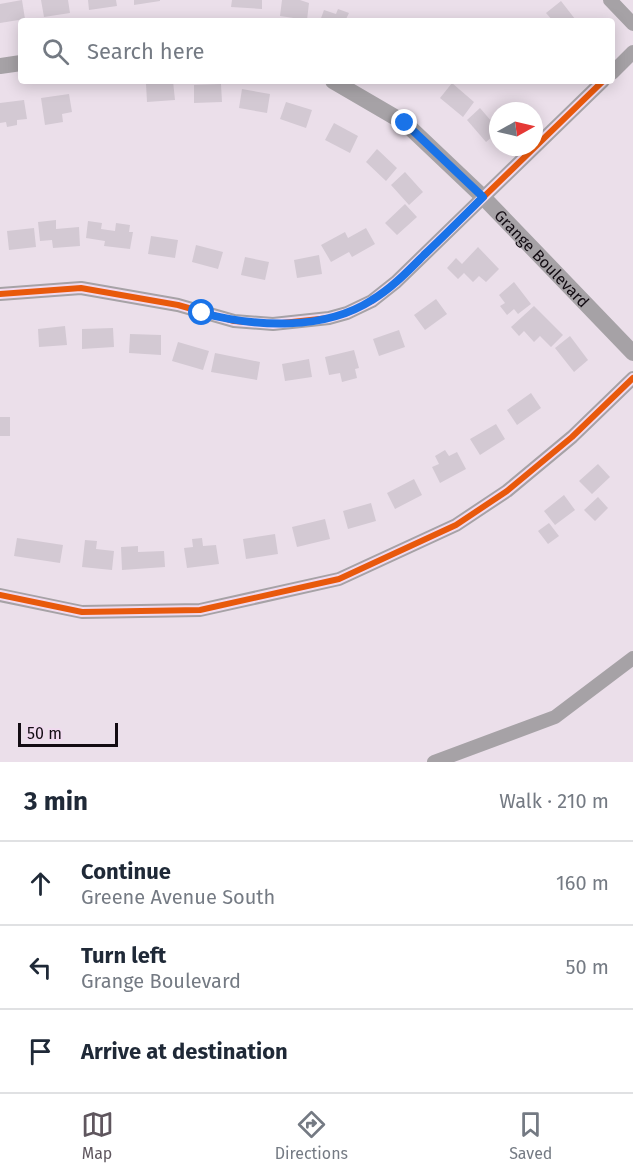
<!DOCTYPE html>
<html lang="en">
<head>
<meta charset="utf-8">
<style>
	body { margin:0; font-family:"Fira Sans",sans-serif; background:#f6f6f7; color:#1f2937 }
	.compass { position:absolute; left:489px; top:102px; width:54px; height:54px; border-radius:50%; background:#fff; box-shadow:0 3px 15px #0003; rotate:82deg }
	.scale { position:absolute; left:18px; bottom:15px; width:100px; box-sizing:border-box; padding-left:6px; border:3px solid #130c13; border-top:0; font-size:16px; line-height:21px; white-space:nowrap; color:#130c13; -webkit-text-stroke:4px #f0daef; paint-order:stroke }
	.stop { position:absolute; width:18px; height:18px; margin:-14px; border:4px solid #1a73e8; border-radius:50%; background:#fff }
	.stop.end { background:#1a73e8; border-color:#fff; box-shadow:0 2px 6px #0008 }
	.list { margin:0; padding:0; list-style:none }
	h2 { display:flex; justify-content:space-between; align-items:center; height:78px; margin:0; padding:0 24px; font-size:26px }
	h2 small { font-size:20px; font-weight:400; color:#747a83 }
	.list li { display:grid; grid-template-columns:39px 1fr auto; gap:18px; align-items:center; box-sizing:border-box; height:84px; padding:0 24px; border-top:2px solid #e0e1e3 }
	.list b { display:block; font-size:22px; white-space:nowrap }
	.list p { margin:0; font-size:20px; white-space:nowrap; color:#747a83 }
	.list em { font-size:20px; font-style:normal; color:#747a83 }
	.icon { flex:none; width:33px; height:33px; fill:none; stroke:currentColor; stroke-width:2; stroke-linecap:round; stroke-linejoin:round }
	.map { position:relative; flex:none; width:633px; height:762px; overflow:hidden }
	.search { position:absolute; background:#fff; box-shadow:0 3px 15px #0003; left:18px; right:18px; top:18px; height:66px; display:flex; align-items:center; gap:15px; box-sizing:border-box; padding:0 21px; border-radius:6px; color:#747a83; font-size:22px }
	.sheet { height:330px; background:#fff }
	nav { display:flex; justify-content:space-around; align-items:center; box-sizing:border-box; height:84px; border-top:2px solid #e0e1e3; background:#fff; font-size:16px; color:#747a83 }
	nav a { display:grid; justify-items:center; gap:3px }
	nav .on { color:#5f565e }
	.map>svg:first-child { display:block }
	.building { fill:#d3c9d3 }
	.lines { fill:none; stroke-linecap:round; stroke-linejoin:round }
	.minor { stroke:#a6a2a6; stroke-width:14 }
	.tertiary { stroke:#a6a2a6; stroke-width:16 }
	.cycleway-casing { stroke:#f0daef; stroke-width:10 }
	.cycleway { stroke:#e8590c; stroke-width:6 }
	.route { stroke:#1a73e8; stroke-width:8 }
	.labels { text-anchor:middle; stroke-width:5; stroke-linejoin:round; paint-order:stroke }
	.street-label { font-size:16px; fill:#130c13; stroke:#f0daef }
</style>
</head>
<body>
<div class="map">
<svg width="633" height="762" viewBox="0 0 633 762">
	<rect width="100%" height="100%" fill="#ebdfea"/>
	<path class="building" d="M 22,0 L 25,19 L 0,23 L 0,4 Z
		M 41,0 L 68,0 L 70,13 L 44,17 Z
		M 88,0 L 116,0 L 117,6 L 89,10 Z
		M 134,0 L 160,0 L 160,1 L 134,5 Z
		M 232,0 L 262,0 L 262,9 L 231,7 Z
		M 282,0 L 300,0 L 309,3 L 307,20 L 280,16 Z
		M 561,1 L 575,19 L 572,21 L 553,21 L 546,13 Z
		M 338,9 L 349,13 L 346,19 L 352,21 L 320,21 L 324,10 L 336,14 Z
		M 173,81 L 175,100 L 147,102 L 146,84 Z
		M 452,83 L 474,102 L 463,117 L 440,98 Z
		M 221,84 L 222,102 L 194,103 L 194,85 Z
		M 242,89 L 270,94 L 267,113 L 239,108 Z
		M 69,94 L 72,112 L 62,114 L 63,122 L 45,125 L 41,98 Z
		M 24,100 L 27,119 L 17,120 L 17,125 L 7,127 L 6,122 L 0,123 L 0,103 Z
		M 286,102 L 312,110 L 306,128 L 280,119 Z
		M 480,108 L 498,129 L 498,132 L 486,142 L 467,120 Z
		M 334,123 L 358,136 L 350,153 L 325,140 Z
		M 377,149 L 397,168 L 386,181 L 366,162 Z
		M 405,172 L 423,192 L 409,205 L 391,185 Z
		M 405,204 L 417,217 L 397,235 L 385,223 Z
		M 56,220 L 56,229 L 79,227 L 80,246 L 53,248 L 52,240 L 40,241 L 38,222 Z
		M 88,221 L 102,223 L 101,229 L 115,231 L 116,223 L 130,225 L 129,232 L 133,232 L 130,249 L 104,246 L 105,241 L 86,238 Z
		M 34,228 L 36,247 L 9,250 L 7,231 Z
		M 366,228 L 375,244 L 352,257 L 349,252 L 331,262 L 321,245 L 345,232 L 348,238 Z
		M 151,236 L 178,240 L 175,258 L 148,254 Z
		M 196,245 L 223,252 L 218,269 L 192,262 Z
		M 478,247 L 499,269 L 486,282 L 479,276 L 473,282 L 464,273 L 458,279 L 447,268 L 456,258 L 462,264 Z
		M 319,255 L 322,274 L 297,278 L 294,260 Z
		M 245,257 L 269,262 L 265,280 L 241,275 Z
		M 514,282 L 531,304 L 518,314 L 514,309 L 507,315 L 500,306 L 505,303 L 499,295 Z
		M 436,299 L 447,314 L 425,330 L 414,315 Z
		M 534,306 L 563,335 L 551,347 L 540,336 L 534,342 L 524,331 L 519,336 L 511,327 Z
		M 65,326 L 67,345 L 39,347 L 38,329 Z
		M 113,328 L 114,347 L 82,349 L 82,329 Z
		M 399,330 L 405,347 L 379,356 L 373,339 Z
		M 130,334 L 161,335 L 161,355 L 129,353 Z
		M 570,336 L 588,360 L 574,372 L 555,348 Z
		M 178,342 L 209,351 L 203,370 L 172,361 Z
		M 354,350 L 359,368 L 355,369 L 357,378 L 342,382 L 340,373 L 329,375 L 325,357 Z
		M 215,353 L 260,362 L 257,380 L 211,372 Z
		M 309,359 L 312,377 L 285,381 L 282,364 Z
		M 531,393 L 541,408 L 517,425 L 507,410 Z
		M 0,417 L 10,417 L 10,436 L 0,436 Z
		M 496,424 L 505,439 L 480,455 L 470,439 Z
		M 445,450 L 449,456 L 457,452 L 466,469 L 440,483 L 432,467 L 439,464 L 435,456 Z
		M 598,464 L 610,477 L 592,494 L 579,481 Z
		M 414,479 L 422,495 L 395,509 L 387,493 Z
		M 564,495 L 575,510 L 555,525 L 544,511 Z
		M 598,497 L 608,508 L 595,521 L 584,510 Z
		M 371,503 L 376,521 L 348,529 L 343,511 Z
		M 325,519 L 330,539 L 297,547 L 292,527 Z
		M 549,523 L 559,536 L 548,544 L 538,531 Z
		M 275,534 L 278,554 L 246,559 L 243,539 Z
		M 17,538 L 63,545 L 60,563 L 14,556 Z
		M 202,538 L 203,546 L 216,545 L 219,564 L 187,568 L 184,548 L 193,547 L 192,539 Z
		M 85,540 L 97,541 L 96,549 L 114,551 L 112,570 L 82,567 Z
		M 138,546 L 138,552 L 164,551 L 165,567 L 122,570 L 121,547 Z"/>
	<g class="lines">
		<path class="minor" d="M 610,0 L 633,24
			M 612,73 L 633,52
			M 0,294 L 81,288 L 178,305 L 234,321 L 273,324 L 329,318 L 347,313 L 372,301 L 396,282 L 603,81
			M 0,595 L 82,612 L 200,610 L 339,579 L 456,525 L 507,491 L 572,437 L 633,378
			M 434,762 L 555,717 L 633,658"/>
		<g class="tertiary">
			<path d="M 0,66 L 21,63"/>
			<path id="s1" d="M 333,81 L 405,123 L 483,197 L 633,353"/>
		</g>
		<defs>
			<path id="cycleway" d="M 0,294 L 81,288 L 178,305 L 234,321 L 273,324 L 329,318 L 347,313 L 372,301 L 396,282 L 603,81
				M 0,595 L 82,612 L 200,610 L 339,579 L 456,525 L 507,491 L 572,437 L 633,378"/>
		</defs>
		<use href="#cycleway" class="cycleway-casing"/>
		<use href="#cycleway" class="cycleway"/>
	</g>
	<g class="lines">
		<path class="route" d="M 202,313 C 256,327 324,331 372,300 C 392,288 408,271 424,255 C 444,236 463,217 483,197 L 405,123"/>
	</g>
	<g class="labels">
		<g class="street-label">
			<text dy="6" stroke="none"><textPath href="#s1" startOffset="276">Grange Boulevard</textPath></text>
		</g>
	</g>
</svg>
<svg class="compass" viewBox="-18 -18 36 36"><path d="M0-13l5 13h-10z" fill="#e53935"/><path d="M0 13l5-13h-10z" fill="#747a83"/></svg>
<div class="scale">50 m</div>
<div class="stop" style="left:202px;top:313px"></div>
<div class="stop end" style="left:405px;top:123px"></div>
<div class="search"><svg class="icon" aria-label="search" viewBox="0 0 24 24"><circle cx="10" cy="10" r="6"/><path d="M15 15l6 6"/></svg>Search here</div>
</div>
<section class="sheet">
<h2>3 min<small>Walk · 210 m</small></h2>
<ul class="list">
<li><svg class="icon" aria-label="ahead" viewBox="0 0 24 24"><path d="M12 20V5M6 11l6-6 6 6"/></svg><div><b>Continue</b><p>Greene Avenue South</p></div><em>160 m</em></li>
<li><svg class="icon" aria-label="left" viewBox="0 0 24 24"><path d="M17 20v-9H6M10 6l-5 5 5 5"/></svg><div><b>Turn left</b><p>Grange Boulevard</p></div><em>50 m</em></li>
<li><svg class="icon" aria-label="arrive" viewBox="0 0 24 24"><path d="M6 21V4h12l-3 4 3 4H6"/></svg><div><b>Arrive at destination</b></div></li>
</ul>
</section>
<nav>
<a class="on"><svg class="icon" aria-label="map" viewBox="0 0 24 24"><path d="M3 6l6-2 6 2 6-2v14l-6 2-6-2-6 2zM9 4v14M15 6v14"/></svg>Map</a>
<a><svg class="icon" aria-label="directions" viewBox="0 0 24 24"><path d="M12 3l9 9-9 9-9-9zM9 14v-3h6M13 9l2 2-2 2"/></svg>Directions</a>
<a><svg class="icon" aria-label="saved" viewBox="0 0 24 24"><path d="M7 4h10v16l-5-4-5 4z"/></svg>Saved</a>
</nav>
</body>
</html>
